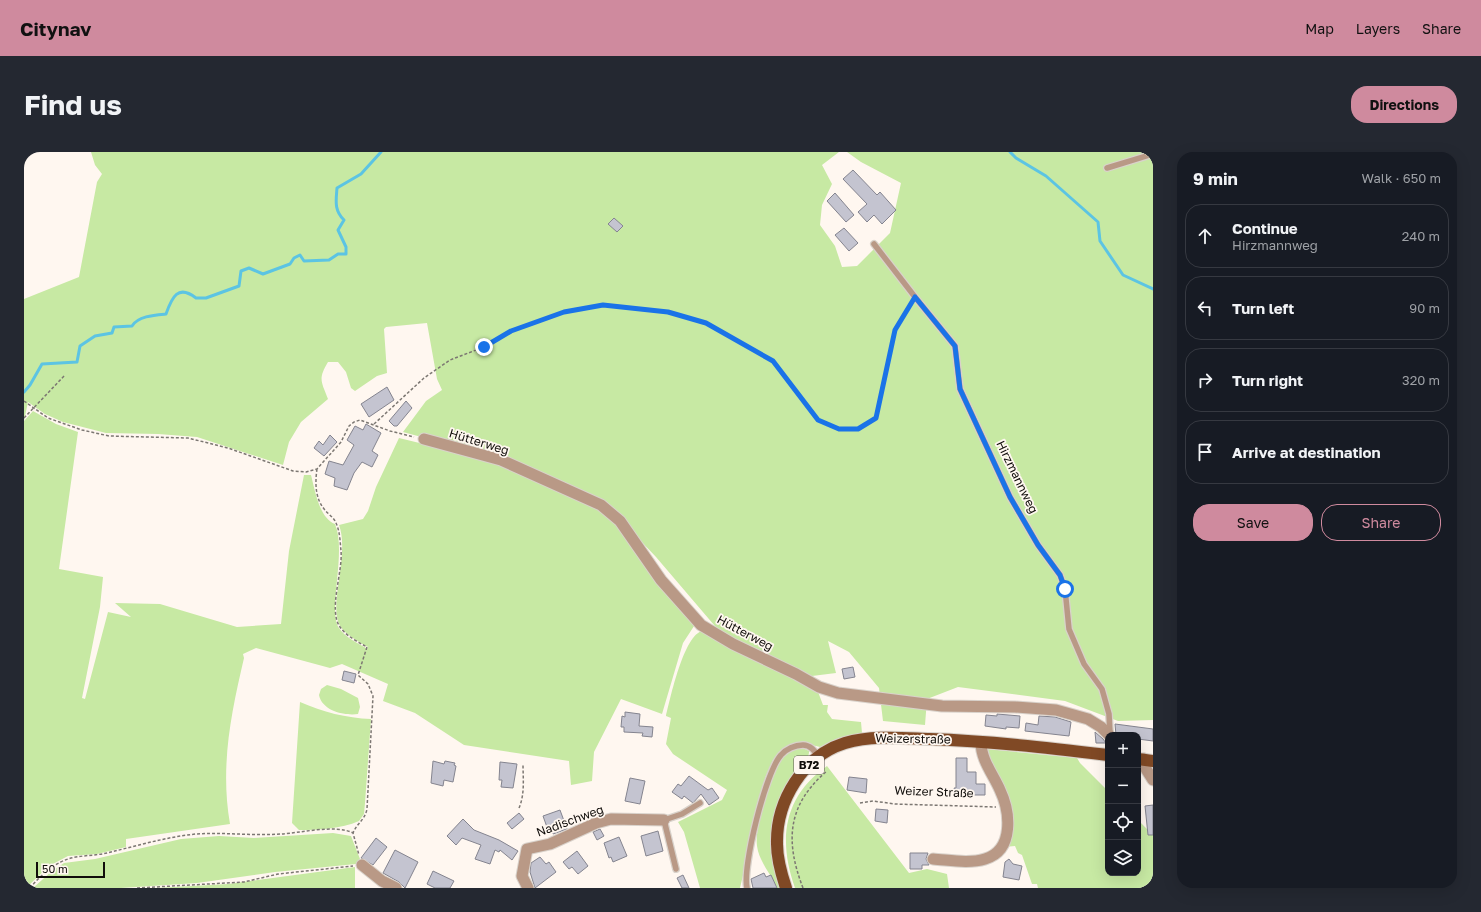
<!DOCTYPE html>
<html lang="en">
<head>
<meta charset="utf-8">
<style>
	body { margin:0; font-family:"Golos Text",sans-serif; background:#242831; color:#f1f3f6 }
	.controls { position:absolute; right:12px; bottom:12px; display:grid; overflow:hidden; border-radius:8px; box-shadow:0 4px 16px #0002 }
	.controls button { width:36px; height:36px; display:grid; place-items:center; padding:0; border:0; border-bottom:1px solid #363941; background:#171b24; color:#f1f3f6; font:20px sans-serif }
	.scale { position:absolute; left:12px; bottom:10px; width:69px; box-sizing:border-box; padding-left:4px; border:2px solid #100d0a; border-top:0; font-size:11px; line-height:14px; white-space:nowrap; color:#100d0a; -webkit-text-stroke:3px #fff7f0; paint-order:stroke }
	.stop { position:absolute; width:12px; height:12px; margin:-9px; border:3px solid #1a73e8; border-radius:50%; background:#fff }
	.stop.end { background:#1a73e8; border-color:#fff; box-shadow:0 1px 4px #0008 }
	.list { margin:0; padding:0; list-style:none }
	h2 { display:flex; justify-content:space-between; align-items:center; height:52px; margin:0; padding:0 16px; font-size:17px }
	h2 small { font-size:13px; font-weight:400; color:#9ea1a6 }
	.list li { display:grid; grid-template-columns:26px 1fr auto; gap:12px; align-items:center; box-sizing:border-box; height:64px; margin:0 8px 8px; padding:0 8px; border:1px solid #363941; border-radius:16px }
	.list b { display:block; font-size:15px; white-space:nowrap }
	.list p { margin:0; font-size:13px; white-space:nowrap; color:#9ea1a6 }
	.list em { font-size:13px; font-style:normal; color:#9ea1a6 }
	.actions { display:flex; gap:8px; padding:12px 16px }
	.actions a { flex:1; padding:9px 0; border:1px solid #cf8a9e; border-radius:16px; text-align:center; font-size:14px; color:#cf8a9e }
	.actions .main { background:#cf8a9e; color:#111 }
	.icon { flex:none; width:22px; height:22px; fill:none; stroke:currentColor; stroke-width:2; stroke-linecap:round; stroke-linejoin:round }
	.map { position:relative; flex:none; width:1129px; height:736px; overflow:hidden; border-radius:16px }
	header { display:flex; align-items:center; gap:24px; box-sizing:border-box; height:56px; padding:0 20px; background:#cf8a9e; color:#111 }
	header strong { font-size:19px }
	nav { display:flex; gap:22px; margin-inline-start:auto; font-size:14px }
	.intro { display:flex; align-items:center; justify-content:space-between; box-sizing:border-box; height:96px; padding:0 24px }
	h1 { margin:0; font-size:28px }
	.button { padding:10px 18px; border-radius:16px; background:#cf8a9e; color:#111; font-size:14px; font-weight:700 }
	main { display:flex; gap:24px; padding:0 24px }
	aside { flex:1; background:#171b24; border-radius:16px; box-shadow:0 4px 16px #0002 }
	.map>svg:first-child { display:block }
	.green { fill:#c7e9a3 }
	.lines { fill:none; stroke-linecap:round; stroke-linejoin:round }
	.stream { stroke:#5cc4e3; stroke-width:3 }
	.building { fill:#c4c4d0; stroke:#84848f }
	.lane-casing { stroke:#d9d2cb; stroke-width:8 }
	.street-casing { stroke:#d9d2cb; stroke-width:13 }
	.primary-casing { stroke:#d9d2cb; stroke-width:14 }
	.path { stroke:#7c7772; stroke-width:1.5; stroke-dasharray:3 2; stroke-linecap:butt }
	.lane { stroke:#b99986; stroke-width:5.5 }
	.street { stroke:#b99986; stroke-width:11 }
	.primary { stroke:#804925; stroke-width:12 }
	.route { stroke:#1a73e8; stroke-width:5 }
	.labels { text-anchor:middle; stroke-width:3.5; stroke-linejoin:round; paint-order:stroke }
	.shield { fill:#fff7f0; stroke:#58534f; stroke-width:1 }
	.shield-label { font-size:11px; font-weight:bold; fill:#100d0a }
	.street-label { font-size:12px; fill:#100d0a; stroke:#fff7f0 }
</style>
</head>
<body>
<header>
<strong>Citynav</strong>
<nav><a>Map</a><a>Layers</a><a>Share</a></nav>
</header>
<div class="intro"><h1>Find us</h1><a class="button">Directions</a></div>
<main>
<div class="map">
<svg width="1129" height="736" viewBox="0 0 1129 736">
	<rect width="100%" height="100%" fill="#fff7f0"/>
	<path class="green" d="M 67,0 L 815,0 L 798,13 L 808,32 L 798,53 L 796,73 L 811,94 L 818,115 L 833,114 L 866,81 L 877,31 L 837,10 L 823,0 L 1129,0 L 1129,568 L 1094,569 L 1041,549 L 934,535 L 903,547 L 901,573 L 859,569 L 855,536 L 825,500 L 804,489 L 812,521 L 788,524 L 799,553 L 804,553 L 803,560 L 808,567 L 837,570 L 838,581 L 810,588 L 796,595 L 775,590 L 763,594 L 749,608 L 741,626 L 742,626 L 716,736 L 676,736 L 660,680 L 654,670 L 698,648 L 703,638 L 649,602 L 642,592 L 647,566 L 642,564 C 646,548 660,481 679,479 C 683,479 731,504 740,508 L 739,502 L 696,480 L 632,405 L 594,365 L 577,350 L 527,330 L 478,307 L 379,280 L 402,249 L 418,238 L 413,227 L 403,171 L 362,175 L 360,177 L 363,221 L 353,224 L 331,239 L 327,236 L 322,220 L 314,210 L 304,210 C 294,227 297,229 304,247 L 277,270 L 265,290 L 259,313 L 173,285 L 134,282 L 82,281 L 39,270 L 21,262 L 4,250 L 0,269 L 9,259 L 32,272 L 54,280 L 35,417 L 79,425 L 76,455 L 58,546 L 61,547 L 84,460 L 107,465 L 91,451 L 136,452 L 213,475 L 257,472 L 265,399 L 280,323 L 287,323 C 291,338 295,366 311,372 C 323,401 303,458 315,476 C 321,485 333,491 342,496 L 342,499 L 344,495 C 335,490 322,483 316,474 C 304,453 326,402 315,373 L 339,367 L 344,359 L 352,335 L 375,286 L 465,308 L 580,359 L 596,371 L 624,418 L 672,471 L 659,491 L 638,562 L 597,547 L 570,600 L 568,629 L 547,633 L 545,609 L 440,593 L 391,561 L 359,549 L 364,532 L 318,512 L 306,516 L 232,496 L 219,502 L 220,506 C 207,562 196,614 206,672 L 102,687 L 102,695 L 73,702 L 44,704 L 25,714 L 2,736 L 0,736 L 0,147 L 55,125 L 73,30 L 78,22 L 71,13 Z
		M 303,533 L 317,537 L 334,546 L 336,555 L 334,562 C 321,564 298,559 295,543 L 297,537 Z
		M 276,550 C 299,560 322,566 347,567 L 341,651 L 340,662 L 335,669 C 317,677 294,678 275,678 L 268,671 Z
		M 779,596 L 785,599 C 786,608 773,618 768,625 C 757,639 751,656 748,674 L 757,736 L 751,736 L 753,735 C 746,721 735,709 733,694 C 730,676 748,613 762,601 C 766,597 773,597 779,596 Z
		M 963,597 L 1053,606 L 1056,611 L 1084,639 L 1084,721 L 1114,721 L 1114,668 L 1129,683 L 1129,736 L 1014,736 L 1013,732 L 1008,732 L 998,703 L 994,701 L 991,694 L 980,695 L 985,687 L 963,607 Z
		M 803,614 L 885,721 L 903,717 L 923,722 L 925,736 L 771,736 C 754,688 759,645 803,614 Z
		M 309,681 L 327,684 L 336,707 L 332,712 L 251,720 L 173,731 L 97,736 L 9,736 L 28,719 L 40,711 L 71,707 L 157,687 L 195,684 L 230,686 Z
		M 331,715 L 331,736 L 132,736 L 204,732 Z"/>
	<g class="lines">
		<path class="stream" d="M 986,0 L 992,6 L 1022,24 L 1074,70 L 1076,89 L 1099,123 L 1129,137
			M 0,240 L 6,233 L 18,212 L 53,210 L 56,194 L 71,184 L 88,181 L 90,175 L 108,174 C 114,164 131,163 142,162 C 148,145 154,132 172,146 L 182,146 L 215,134 L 217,119 L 225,116 L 239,122 L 266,112 L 270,106 L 276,103 L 280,109 L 305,108 L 314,102 L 322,102 L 322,95 L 314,78 L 320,68 C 310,58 312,49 313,36 L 337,22 L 357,0"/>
	</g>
	<path class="building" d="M 829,18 L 853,43 L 856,40 L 872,58 L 858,72 L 850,63 L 843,70 L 834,60 L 843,52 L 819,27 Z
		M 811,41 L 830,63 L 822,70 L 803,49 Z
		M 590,66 L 599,74 L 593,80 L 584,72 Z
		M 820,76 L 834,91 L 825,99 L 811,83 Z
		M 363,235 L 370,248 L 345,265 L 337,252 Z
		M 382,249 L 388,256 L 373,274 L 370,274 L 365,269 Z
		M 342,272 L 357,281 L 348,299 L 354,303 L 348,315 L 338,310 L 330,321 L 323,338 L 310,334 L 311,326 L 301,322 L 305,309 L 319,313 L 330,293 L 323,288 L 331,274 L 339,278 Z
		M 306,283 L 313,290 L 300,304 L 290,296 L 295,289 L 299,293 Z
		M 829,515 L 831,525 L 820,527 L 818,517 Z
		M 320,519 L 332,522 L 330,531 L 318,528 Z
		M 601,560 L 616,562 L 615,574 L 629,575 L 628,585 L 618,584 L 619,581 L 600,580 L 600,575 L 597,575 L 598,564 L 601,565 Z
		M 973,562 L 996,564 L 995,576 L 982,575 L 982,577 L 961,574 L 962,563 L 973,564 Z
		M 1015,564 L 1031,565 L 1047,570 L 1045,584 L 1001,579 L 1002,571 L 1014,573 Z
		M 1091,572 L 1129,577 L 1129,589 L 1114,587 L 1114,583 L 1092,583 Z
		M 1071,580 L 1079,587 L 1082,591 L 1072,591 Z
		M 932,606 L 943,606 L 943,620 L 952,620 L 952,632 L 961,632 L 961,643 L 930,643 L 930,636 L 932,636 Z
		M 409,609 L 420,612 L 421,609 L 431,611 L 430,613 L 432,614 L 429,630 L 420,628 L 419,634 L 407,631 Z
		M 476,610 L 493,612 L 489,636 L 477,635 L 478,628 L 475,628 Z
		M 665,624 L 684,638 L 688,636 L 695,646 L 685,653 L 677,642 L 669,651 L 660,644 L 658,647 L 648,640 L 654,632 L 657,634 Z
		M 825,625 L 843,627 L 842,641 L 823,638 Z
		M 606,626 L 621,629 L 616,652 L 601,649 Z
		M 1129,653 L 1129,683 L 1124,683 L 1121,654 Z
		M 852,657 L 864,658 L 863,671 L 851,669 Z
		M 536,658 L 543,677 L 529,682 L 527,677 L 524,678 L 519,664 Z
		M 495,661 L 500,667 L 488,677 L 483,671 Z
		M 439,667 L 450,678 L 475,688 L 494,699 L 488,708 L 476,698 L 475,700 L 471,698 L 466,712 L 451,707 L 457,693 L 438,686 L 432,693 L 423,684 Z
		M 576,677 L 580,684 L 573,688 L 569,680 Z
		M 634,679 L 639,699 L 622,704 L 617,684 Z
		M 595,685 L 603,704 L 589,710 L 587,705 L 585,706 L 580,691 Z
		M 352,686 L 363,695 L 349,713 L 337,706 Z
		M 371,698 L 394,710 L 381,736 L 375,730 L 359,721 Z
		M 553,699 L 564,714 L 554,722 L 548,715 L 545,717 L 539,710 Z
		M 886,701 L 904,701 L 902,707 L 905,713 L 898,713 L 898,717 L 886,717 Z
		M 516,705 L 522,712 L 525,710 L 532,720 L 511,736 L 506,720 L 507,711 Z
		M 985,707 L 989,712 L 998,714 L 995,728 L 979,725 L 981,710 Z
		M 409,719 L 430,729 L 426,736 L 411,736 L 403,732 Z
		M 740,721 L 742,725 L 747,723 L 753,736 L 729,736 L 727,727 Z
		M 659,723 L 665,736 L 658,736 L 653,726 Z"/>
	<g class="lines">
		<defs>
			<path id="lane" d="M 1083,16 L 1129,2
				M 850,92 L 891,145 L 931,194 L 936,237 L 986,345 L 1014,393 L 1036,423 L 1041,437 L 1045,477 L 1060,512 L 1078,537 L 1085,562 L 1086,582
				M 652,717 L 640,668 L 658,662 L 676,651
				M 723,736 C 718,715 742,619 757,603 C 762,597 771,593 779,593 C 786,593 792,599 794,606"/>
			<path id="street" d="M 400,287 L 477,308 L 577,353 L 596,369 L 637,428 L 677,473 L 709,492 L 772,522 L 795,535 L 814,541 L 918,554 L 991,555 L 1032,558 L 1064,567 L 1077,575 L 1085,583
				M 1120,607 L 1122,617 L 1129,628
				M 909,707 C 925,708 945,712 961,707 C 991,698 986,659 976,638 C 969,622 957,608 957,590
				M 338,713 L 358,729 L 372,736
				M 504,736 L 498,724 L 503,697 L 526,692 L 572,671 L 587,667 L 640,668"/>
			<path id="primary" d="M 1114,607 L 1129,609
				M 762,736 C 757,721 753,707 753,692 C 752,649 779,604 821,591 C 849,583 878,586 906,587 C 965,589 1025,596 1084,603"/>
		</defs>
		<use href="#lane" class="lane-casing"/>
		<use href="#street" class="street-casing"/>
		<use href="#primary" class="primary-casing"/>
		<path class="path" d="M 0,249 L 24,266 L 58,278 L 85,284 L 164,286 L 204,296 L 269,319 L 282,320 L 293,317 L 317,290 L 325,274 L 330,270 L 336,268 L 366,279 L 390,285
			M 0,266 L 41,223
			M 350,272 L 400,226 L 426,208 L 460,195 L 487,179 L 540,160 L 579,153 L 644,160 L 682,171 L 749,209 L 794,268 L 815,277 L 834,277 L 852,266 L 871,178 L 887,152
			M 293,317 C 291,331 291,347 301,358 C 304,362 309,365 311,369 C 316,378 316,389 317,399 C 319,420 304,458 316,475 C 322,484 334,490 343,495 L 334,523 L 344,532 L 349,544 L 343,657 C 341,668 333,671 329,681
			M 836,651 L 849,649 L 871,652 L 972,655
			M 495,656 C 501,642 499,627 499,612
			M 6,736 C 16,724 29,712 44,707 C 56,703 70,704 83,701 C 112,694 142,685 172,682 C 200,680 228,684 257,682 C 276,681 312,672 329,681 L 335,703
			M 113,736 L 220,730 L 254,722 L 329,714
			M 779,736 C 761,689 763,653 803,619"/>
		<use href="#lane" class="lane"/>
		<use href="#street" class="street"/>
		<use href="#primary" class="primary"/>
	</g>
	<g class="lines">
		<path class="route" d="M 460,195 L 487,179 L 540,160 L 579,153 L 644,160 L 682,171 L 749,209 L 794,268 L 815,277 L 834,277 L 852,266 L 871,178 L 891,145 L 931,194 L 936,237 L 986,345 L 1014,393 L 1036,423 L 1041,437"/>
	</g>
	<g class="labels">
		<rect class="shield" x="770" y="604" width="30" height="18" rx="3"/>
		<g class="shield-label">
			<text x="785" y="617">B72</text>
		</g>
		<g class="street-label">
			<text transform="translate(455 290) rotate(17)" y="4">Hütterweg</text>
			<text transform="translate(993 325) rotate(64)" y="4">Hirzmannweg</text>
			<text transform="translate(721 481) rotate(28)" y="4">Hütterweg</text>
			<text transform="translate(889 587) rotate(1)" y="4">Weizerstraße</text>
			<text transform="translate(910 640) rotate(2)" y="4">Weizer Straße</text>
			<text transform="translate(546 669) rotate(-20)" y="4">Nadischweg</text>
		</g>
	</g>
</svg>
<div class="controls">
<button>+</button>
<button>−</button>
<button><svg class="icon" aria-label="locate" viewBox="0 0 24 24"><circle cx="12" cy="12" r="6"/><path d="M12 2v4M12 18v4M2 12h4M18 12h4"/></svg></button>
<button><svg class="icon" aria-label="layers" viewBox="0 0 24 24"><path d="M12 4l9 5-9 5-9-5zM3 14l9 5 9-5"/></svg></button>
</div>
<div class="scale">50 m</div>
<div class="stop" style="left:1041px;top:437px"></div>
<div class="stop end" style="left:460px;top:195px"></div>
</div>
<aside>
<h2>9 min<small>Walk · 650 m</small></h2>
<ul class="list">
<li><svg class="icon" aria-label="ahead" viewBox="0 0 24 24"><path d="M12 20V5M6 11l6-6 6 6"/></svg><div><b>Continue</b><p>Hirzmannweg</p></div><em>240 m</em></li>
<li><svg class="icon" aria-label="left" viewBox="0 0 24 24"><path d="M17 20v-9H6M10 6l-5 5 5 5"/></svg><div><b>Turn left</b></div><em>90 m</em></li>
<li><svg class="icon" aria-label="right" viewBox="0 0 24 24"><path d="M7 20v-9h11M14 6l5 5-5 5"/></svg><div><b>Turn right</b></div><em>320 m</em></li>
<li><svg class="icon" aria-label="arrive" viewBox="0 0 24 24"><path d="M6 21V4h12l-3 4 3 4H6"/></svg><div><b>Arrive at destination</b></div></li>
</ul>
<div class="actions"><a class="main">Save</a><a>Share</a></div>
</aside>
</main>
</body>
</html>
